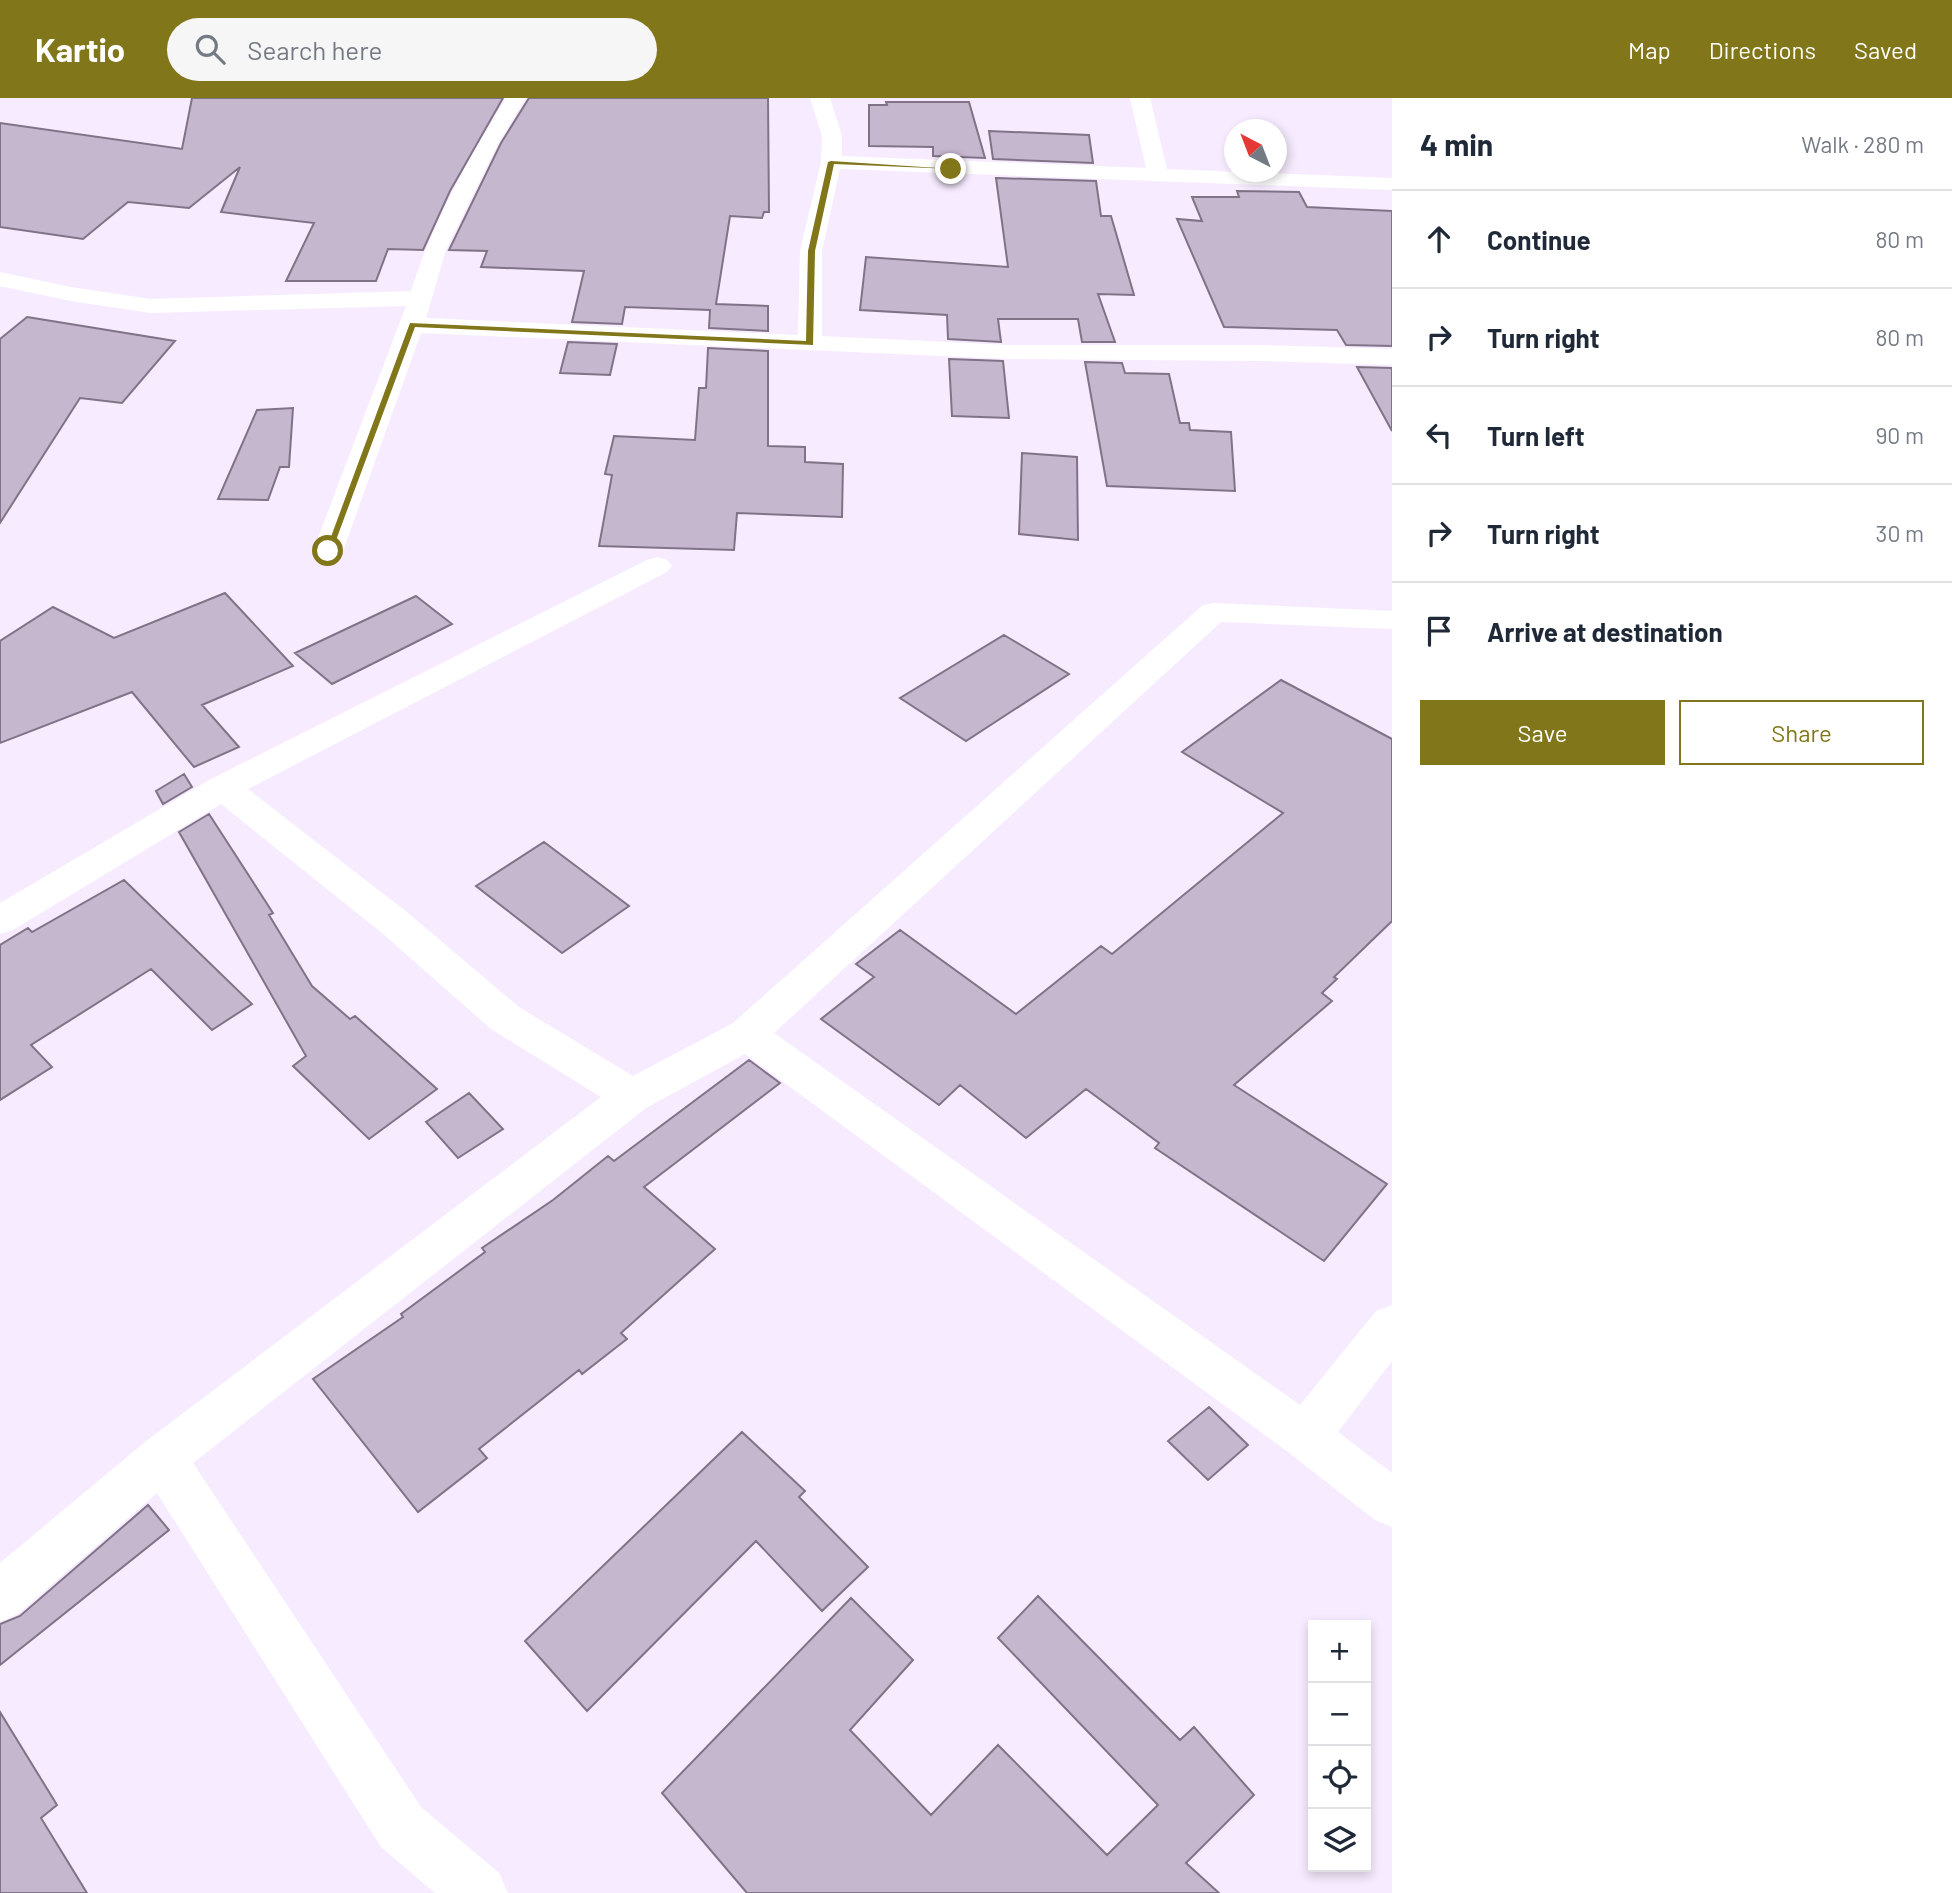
<!DOCTYPE html>
<html lang="en">
<head>
<meta charset="utf-8">
<style>
	body { margin:0; font-family:Barlow,sans-serif; background:#f6f6f7; color:#1f2937 }
	.controls { position:absolute; right:21px; bottom:21px; display:grid; overflow:hidden; border-radius:0px; box-shadow:0 4px 10px #0003 }
	.controls button { width:63px; height:63px; display:grid; place-items:center; padding:0; border:0; border-bottom:2px solid #e0e1e3; background:#fff; color:#1f2937; font:35px sans-serif }
	.compass { position:absolute; left:1224px; top:21px; width:63px; height:63px; border-radius:50%; background:#fff; box-shadow:0 4px 10px #0003; rotate:318deg }
	.stop { position:absolute; width:21px; height:21px; margin:-16px; border:5px solid #81761a; border-radius:50%; background:#fff }
	.stop.end { background:#81761a; border-color:#fff; box-shadow:0 2px 7px #0008 }
	.list { margin:0; padding:0; list-style:none }
	h2 { display:flex; justify-content:space-between; align-items:center; height:91px; margin:0; padding:0 28px; font-size:30px }
	h2 small { font-size:23px; font-weight:400; color:#747a83 }
	.list li { display:grid; grid-template-columns:46px 1fr auto; gap:21px; align-items:center; box-sizing:border-box; height:98px; padding:0 28px; border-top:2px solid #e0e1e3 }
	.list b { display:block; font-size:26px; white-space:nowrap }
	.list em { font-size:23px; font-style:normal; color:#747a83 }
	.actions { display:flex; gap:14px; padding:21px 28px }
	.actions a { flex:1; padding:16px 0; border:2px solid #81761a; border-radius:0px; text-align:center; font-size:24px; color:#81761a }
	.actions .main { background:#81761a; color:#fff }
	.icon { flex:none; width:38px; height:38px; fill:none; stroke:currentColor; stroke-width:2; stroke-linecap:round; stroke-linejoin:round }
	.map { position:relative; flex:none; width:1392px; height:1795px; overflow:hidden }
	header { display:flex; align-items:center; gap:42px; box-sizing:border-box; height:98px; padding:0 35px; background:#81761a; color:#fff }
	header strong { font-size:33px }
	nav { display:flex; gap:38px; margin-inline-start:auto; font-size:24px }
	.search { width:490px; height:63px; background:#f6f6f7; display:flex; align-items:center; gap:18px; box-sizing:border-box; padding:0 24px; border-radius:38px; color:#747a83; font-size:26px }
	main { display:flex }
	aside { flex:1; background:#fff }
	.map>svg:first-child { display:block }
	.building { fill:#c5b7ce; stroke:#807388; stroke-width:2 }
	.lines { fill:none; stroke-linecap:round; stroke-linejoin:round }
	.street { fill:#fff; fill-rule:evenodd }
	.route { fill:#81761a }
</style>
</head>
<body>
<header>
<strong>Kartio</strong>
<div class="search"><svg class="icon" aria-label="search" viewBox="0 0 24 24"><circle cx="10" cy="10" r="6"/><path d="M15 15l6 6"/></svg>Search here</div>
<nav><a>Map</a><a>Directions</a><a>Saved</a></nav>
</header>
<main>
<div class="map">
<svg width="1392" height="1795" viewBox="0 0 1392 1795">
	<rect width="100%" height="100%" fill="#f7ecff"/>
	<path class="building" d="M 192,0 L 503,0 L 450,93 L 423,152 L 388,151 L 376,183 L 286,183 L 314,125 L 221,114 L 240,69 L 189,110 L 128,104 L 83,141 L 0,129 L 0,25 L 182,51 Z
		M 529,0 L 768,0 L 769,114 L 764,114 L 762,120 L 730,118 L 716,206 L 768,208 L 768,233 L 709,230 L 710,212 L 625,209 L 622,226 L 572,224 L 584,173 L 481,169 L 487,153 L 449,152 L 501,45 Z
		M 886,4 L 969,4 L 985,60 L 933,58 L 933,49 L 869,48 L 869,7 L 887,7 Z
		M 989,33 L 1089,37 L 1093,65 L 993,61 Z
		M 996,80 L 1096,83 L 1101,118 L 1111,118 L 1134,197 L 1098,196 L 1115,244 L 1082,244 L 1078,221 L 998,221 L 1001,244 L 948,241 L 947,217 L 860,212 L 866,159 L 1008,169 Z
		M 1237,93 L 1299,94 L 1307,109 L 1392,113 L 1392,248 L 1346,247 L 1337,232 L 1224,229 L 1177,121 L 1202,123 L 1192,99 L 1239,99 Z
		M 27,219 L 175,243 L 122,305 L 80,300 L 0,425 L 0,241 Z
		M 568,244 L 617,246 L 610,277 L 560,275 Z
		M 708,250 L 768,253 L 768,348 L 805,349 L 805,364 L 843,366 L 842,419 L 737,415 L 734,452 L 599,448 L 612,377 L 605,376 L 614,338 L 695,342 L 699,290 L 706,290 Z
		M 949,261 L 1003,263 L 1009,320 L 952,318 Z
		M 1085,264 L 1122,265 L 1125,275 L 1169,276 L 1180,325 L 1189,325 L 1190,332 L 1231,334 L 1235,393 L 1107,388 Z
		M 1357,269 L 1392,270 L 1392,333 Z
		M 293,310 L 289,369 L 280,369 L 268,402 L 218,401 L 257,312 Z
		M 1022,355 L 1077,359 L 1078,442 L 1019,436 Z
		M 225,495 L 293,568 L 202,607 L 239,649 L 194,669 L 132,594 L 0,645 L 0,543 L 53,509 L 114,540 Z
		M 416,498 L 452,526 L 332,586 L 295,555 Z
		M 1004,537 L 1069,576 L 966,643 L 900,600 Z
		M 1281,582 L 1392,641 L 1392,823 L 1334,879 L 1337,881 L 1322,895 L 1332,903 L 1234,987 L 1387,1086 L 1324,1163 L 1155,1050 L 1159,1045 L 1086,991 L 1026,1040 L 960,987 L 939,1007 L 821,921 L 874,879 L 856,866 L 900,832 L 1016,916 L 1101,848 L 1112,856 L 1283,715 L 1182,654 Z
		M 184,676 L 192,689 L 163,706 L 156,693 Z
		M 209,716 L 273,815 L 269,817 L 312,888 L 350,921 L 355,918 L 437,991 L 369,1041 L 293,968 L 306,958 L 179,734 Z
		M 544,744 L 629,808 L 562,855 L 476,788 Z
		M 124,782 L 252,906 L 212,932 L 151,871 L 31,947 L 52,969 L 0,1002 L 0,847 L 28,830 L 32,834 Z
		M 749,962 L 780,985 L 644,1089 L 715,1151 L 621,1235 L 627,1241 L 582,1276 L 579,1272 L 479,1351 L 487,1360 L 418,1414 L 313,1281 L 403,1219 L 401,1216 L 485,1154 L 482,1150 L 553,1102 L 608,1058 L 614,1063 Z
		M 469,995 L 503,1031 L 458,1060 L 426,1024 Z
		M 1209,1309 L 1248,1347 L 1208,1382 L 1168,1343 Z
		M 742,1334 L 805,1393 L 799,1399 L 868,1469 L 822,1513 L 756,1443 L 587,1613 L 525,1543 Z
		M 148,1407 L 169,1432 L 0,1567 L 0,1526 L 20,1518 Z
		M 1038,1498 L 1180,1642 L 1194,1629 L 1254,1697 L 1186,1765 L 1219,1795 L 747,1795 L 662,1695 L 851,1500 L 913,1562 L 850,1632 L 931,1717 L 998,1647 L 1107,1757 L 1158,1707 L 998,1540 Z
		M 0,1614 L 57,1707 L 41,1720 L 87,1795 L 0,1795 Z"/>
	<g class="lines">
		<path class="street" d="M 506,0 L 526,0 L 499,44 L 446,152 L 426,220 L 798,237 L 800,153 L 821,64 L 822,38 L 810,0 L 830,0 L 842,38 L 842,58 L 1146,70 L 1130,0 L 1150,0 L 1167,71 L 1392,80 L 1392,92 L 840,71 L 822,153 L 822,238 L 1009,247 L 1261,247 L 1392,251 L 1392,267 L 1261,263 L 1009,261 L 421,235 L 343,453 L 338,459 L 328,462 L 318,459 L 313,453 L 406,208 L 151,215 L 71,203 L 0,188 L 0,174 L 71,189 L 151,201 L 411,193 C 432,125 468,61 506,0 Z
			M 657,459 L 667,462 L 672,468 L 667,474 L 248,691 L 408,815 L 519,909 L 633,978 L 733,925 L 1203,507 L 1214,505 L 1392,513 L 1392,531 L 1221,524 L 774,935 L 1300,1307 L 1376,1213 L 1392,1207 L 1392,1263 L 1338,1334 L 1392,1375 L 1392,1429 L 1375,1422 L 1288,1354 L 745,956 L 646,1010 L 193,1365 L 421,1709 L 499,1775 L 508,1795 L 435,1795 L 381,1749 L 157,1395 L 18,1516 L 0,1524 L 0,1465 L 145,1344 L 601,999 L 491,931 L 382,835 L 221,706 L 13,832 L 0,836 L 0,805 L 211,681 L 647,462 Z"/>
	</g>
	<path class="route" d="M 831,63 L 954,71 L 834,66 L 815,153 L 813,247 L 415,229 L 332,453 L 325,455 L 410,225 L 806,243 L 808,153 L 828,64 Z"/>
</svg>
<div class="controls">
<button>+</button>
<button>−</button>
<button><svg class="icon" aria-label="locate" viewBox="0 0 24 24"><circle cx="12" cy="12" r="6"/><path d="M12 2v4M12 18v4M2 12h4M18 12h4"/></svg></button>
<button><svg class="icon" aria-label="layers" viewBox="0 0 24 24"><path d="M12 4l9 5-9 5-9-5zM3 14l9 5 9-5"/></svg></button>
</div>
<svg class="compass" viewBox="-18 -18 36 36"><path d="M0-13l5 13h-10z" fill="#e53935"/><path d="M0 13l5-13h-10z" fill="#747a83"/></svg>
<div class="stop" style="left:328px;top:453px"></div>
<div class="stop end" style="left:951px;top:71px"></div>
</div>
<aside>
<h2>4 min<small>Walk · 280 m</small></h2>
<ul class="list">
<li><svg class="icon" aria-label="ahead" viewBox="0 0 24 24"><path d="M12 20V5M6 11l6-6 6 6"/></svg><div><b>Continue</b></div><em>80 m</em></li>
<li><svg class="icon" aria-label="right" viewBox="0 0 24 24"><path d="M7 20v-9h11M14 6l5 5-5 5"/></svg><div><b>Turn right</b></div><em>80 m</em></li>
<li><svg class="icon" aria-label="left" viewBox="0 0 24 24"><path d="M17 20v-9H6M10 6l-5 5 5 5"/></svg><div><b>Turn left</b></div><em>90 m</em></li>
<li><svg class="icon" aria-label="right" viewBox="0 0 24 24"><path d="M7 20v-9h11M14 6l5 5-5 5"/></svg><div><b>Turn right</b></div><em>30 m</em></li>
<li><svg class="icon" aria-label="arrive" viewBox="0 0 24 24"><path d="M6 21V4h12l-3 4 3 4H6"/></svg><div><b>Arrive at destination</b></div></li>
</ul>
<div class="actions"><a class="main">Save</a><a>Share</a></div>
</aside>
</main>
</body>
</html>
